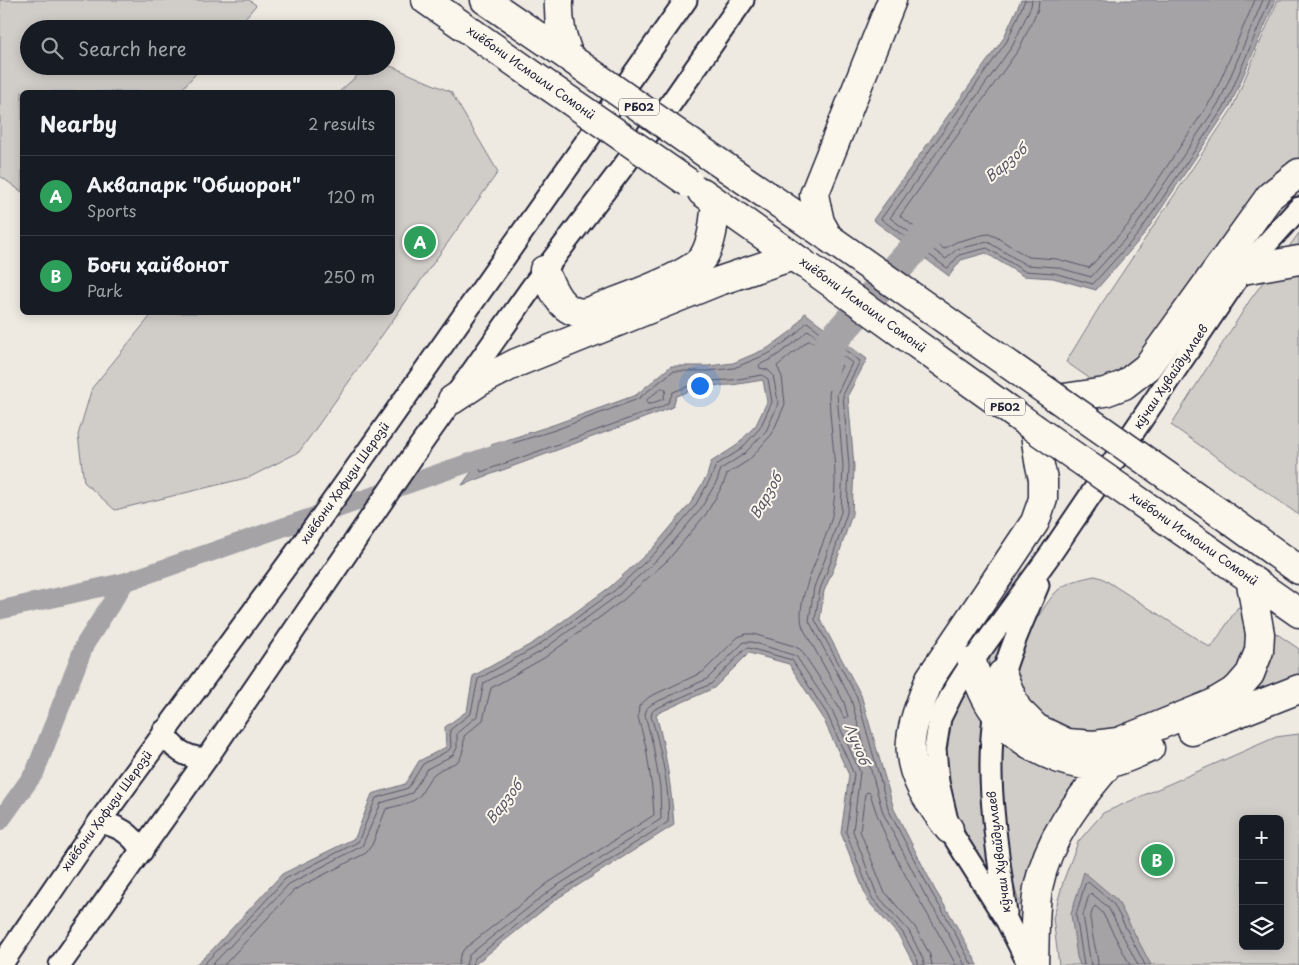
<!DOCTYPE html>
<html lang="en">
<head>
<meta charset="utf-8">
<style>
	body { margin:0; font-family:"Playpen Sans",sans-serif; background:#20242c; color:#f1f3f6 }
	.controls { position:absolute; right:15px; bottom:15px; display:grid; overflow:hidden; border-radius:8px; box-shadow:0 2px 12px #0003 }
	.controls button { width:45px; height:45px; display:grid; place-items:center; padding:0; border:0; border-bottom:1px solid #363941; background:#171b24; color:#f1f3f6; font:25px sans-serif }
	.you { position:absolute; left:699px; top:385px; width:18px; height:18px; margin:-12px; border:4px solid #fff; border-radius:50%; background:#1a73e8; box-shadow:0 0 0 8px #1a73e833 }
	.badge { display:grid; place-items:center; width:32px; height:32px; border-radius:50%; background:#0f766e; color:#fff; font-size:16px; font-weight:700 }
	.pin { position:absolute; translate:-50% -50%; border:2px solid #fff; box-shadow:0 1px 5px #0006 }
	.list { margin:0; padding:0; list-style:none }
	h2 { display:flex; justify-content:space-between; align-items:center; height:65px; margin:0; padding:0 20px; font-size:21px }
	h2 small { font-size:16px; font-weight:400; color:#9ea1a6 }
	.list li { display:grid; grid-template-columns:32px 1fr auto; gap:15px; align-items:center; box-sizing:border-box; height:80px; padding:0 20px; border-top:1px solid #363941 }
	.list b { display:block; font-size:19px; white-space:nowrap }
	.list p { margin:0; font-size:16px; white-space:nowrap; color:#9ea1a6 }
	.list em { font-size:16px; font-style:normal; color:#9ea1a6 }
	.icon { flex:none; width:28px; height:28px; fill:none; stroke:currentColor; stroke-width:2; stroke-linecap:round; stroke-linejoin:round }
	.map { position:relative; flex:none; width:1299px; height:965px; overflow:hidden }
	.search { position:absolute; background:#171b24; box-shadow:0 2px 12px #0003; left:20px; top:20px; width:375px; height:55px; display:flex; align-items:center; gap:12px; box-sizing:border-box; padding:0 18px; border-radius:28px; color:#9ea1a6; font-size:19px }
	.panel { position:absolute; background:#171b24; box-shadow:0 2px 12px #0003; left:20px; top:90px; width:375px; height:225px; border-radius:8px }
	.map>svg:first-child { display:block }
	.green { fill:#d0cdc9; stroke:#797882; fill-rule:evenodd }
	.water { fill:#a6a3a7; stroke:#716f7c }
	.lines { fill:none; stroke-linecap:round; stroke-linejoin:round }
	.shore { stroke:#575666; stroke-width:1 }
	.canal { stroke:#a6a3a7; stroke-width:19 }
	.river { stroke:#a6a3a7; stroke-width:31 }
	.secondary-casing { stroke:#22223b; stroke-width:25 }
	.highway-casing { stroke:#22223b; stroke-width:31 }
	.secondary { stroke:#fbf7ec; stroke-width:21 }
	.highway { stroke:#fbf7ec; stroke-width:28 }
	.highway-bridge-casing { stroke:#22223b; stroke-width:31; stroke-linecap:butt }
	.highway-bridge { stroke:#fbf7ec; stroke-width:28 }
	.labels { text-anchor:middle; stroke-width:4; stroke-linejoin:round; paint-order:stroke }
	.shield { fill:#fbf7ec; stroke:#636270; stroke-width:1 }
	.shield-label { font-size:11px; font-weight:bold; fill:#22223b }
	.street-label { font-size:12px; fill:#22223b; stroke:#fbf7ec }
	.water-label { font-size:14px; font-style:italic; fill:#575666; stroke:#fbf7ec }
</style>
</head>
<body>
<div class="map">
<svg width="1299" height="965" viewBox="0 0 1299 965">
	<rect width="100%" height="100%" fill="#eeeae2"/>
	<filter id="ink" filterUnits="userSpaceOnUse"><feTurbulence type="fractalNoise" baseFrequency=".02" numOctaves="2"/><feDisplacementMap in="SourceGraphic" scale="10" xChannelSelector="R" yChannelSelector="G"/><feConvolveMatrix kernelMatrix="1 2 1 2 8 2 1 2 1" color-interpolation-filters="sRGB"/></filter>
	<g filter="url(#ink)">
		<path class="green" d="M 0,0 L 249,0 L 256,5 L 236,29 L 29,29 L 29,66 L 203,66 L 179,92 L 22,92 L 22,192 L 0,176 Z
			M 1278,0 L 1299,0 L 1299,169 L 1145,365 L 1105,389 L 1066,362 L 1100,306 L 1232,109 Z
			M 386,64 L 451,92 L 498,172 L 299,452 L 250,477 L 115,510 L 84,482 L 78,435 L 92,388 L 153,313 L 392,312 L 392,92 L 339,92 L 368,66 L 386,66 Z
			M 1299,233 L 1299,515 L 1171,425 L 1250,300 Z
			M 1095,576 L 1102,578 L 1211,648 L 1238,607 L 1299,649 L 1299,681 L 1104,752 L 1008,699 C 1010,687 1011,673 1015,661 C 1021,645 1048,595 1062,587 C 1072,581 1084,578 1095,576 Z
			M 1019,608 L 988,681 L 990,654 Z
			M 970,683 L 983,718 L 995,885 L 980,861 L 954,811 L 943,771 L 946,727 Z
			M 1006,734 L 1088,773 L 1030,936 C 1015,895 1004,852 1001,808 C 1000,786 1001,764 1002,742 Z
			M 1299,734 L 1299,965 L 1059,965 L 1053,918 L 1064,879 L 1078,842 L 1103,813 L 1276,737 ZM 1243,819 L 1280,819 L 1280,946 L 1243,946 Z"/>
		<path class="water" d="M 1021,0 L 1276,0 L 1230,106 L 1143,236 L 1096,290 L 1053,278 L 1023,276 L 986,253 L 961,260 L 949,276 L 873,220 L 1003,39 Z
			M 805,313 L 867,359 L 848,395 L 854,466 L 852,514 L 836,563 L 824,591 L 820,619 L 861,695 L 894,809 L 935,890 L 951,916 L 978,965 L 914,965 L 899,936 L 868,901 L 841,833 L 849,775 L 822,716 L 789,664 L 749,653 L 714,688 L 656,714 C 666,751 671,786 674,825 L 558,898 L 474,965 L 195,965 L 211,951 L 282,874 L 355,838 L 372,794 L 405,784 L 419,761 L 446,747 L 445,727 L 467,711 L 473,676 L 533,643 L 610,587 L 653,548 L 690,504 L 707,476 L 711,462 L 736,446 L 756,425 L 767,402 L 763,380 L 732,385 L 704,386 L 676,396 L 673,407 L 663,411 L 462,485 L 491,445 L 553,425 L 636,395 L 671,366 L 708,366 L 733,363 L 768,348 L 793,330 Z
			M 1084,872 L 1117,900 L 1151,965 L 1080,965 L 1077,957 L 1071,914 Z"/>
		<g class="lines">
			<path class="shore" d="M 1025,0 L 1007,41 L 881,219 L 947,268 L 949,267 L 959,255 L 987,248 L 1024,271 L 1054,273 L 1093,284 L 1139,233 L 1226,104 L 1270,0
				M 1032,0 L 1031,6 L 1013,45 L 890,218 L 946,259 L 957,249 L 988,242 L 1026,265 L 1056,267 L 1091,277 L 1134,229 L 1220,101 L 1263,0
				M 1039,0 L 1038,9 L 1019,49 L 900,216 L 944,249 L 956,242 L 982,235 L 989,234 L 996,237 L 1028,257 L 1057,259 L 1089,268 L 1128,225 L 1213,97 L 1255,0
				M 662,388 L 666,390 L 663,399 L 650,404 L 647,404 L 647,400 Z
				M 203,965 L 260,907 L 285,879 L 358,842 L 376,798 L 408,788 L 423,764 L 449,750 L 451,747 L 450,730 L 471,713 L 478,679 L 536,647 L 614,591 L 657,551 L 695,506 L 711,478 L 716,465 L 740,450 L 760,428 L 772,402 L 768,379 L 762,375 L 732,380 L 703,381 L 673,392 L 668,403 L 661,407 L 481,472 L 480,469 L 494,449 L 555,430 L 638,399 L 673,371 L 708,371 L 734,368 L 770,353 L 796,334 L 807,322 L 860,361 L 843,395 L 849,466 L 847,513 L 831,561 L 820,589 L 815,620 L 857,697 L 889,811 L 931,892 L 947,918 L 972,965
				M 212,965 L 289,884 L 362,846 L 381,803 L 412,793 L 427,769 L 453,755 L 457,748 L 457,733 L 477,716 L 484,683 L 540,652 L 618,595 L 662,555 L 700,510 L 717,481 L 721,469 L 744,454 L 766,431 L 777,407 L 778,401 L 773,375 L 768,370 L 760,368 L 759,365 L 775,357 L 800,338 L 808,330 L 852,363 L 837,394 L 843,466 L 841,512 L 825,559 L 814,587 L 809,621 L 851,699 L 883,813 L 925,895 L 942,922 L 965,965
				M 224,965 L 294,890 L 366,853 L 372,845 L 386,809 C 398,805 414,804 421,794 C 425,788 428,779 434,774 C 455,758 463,771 464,736 L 483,720 L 491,688 L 544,658 L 622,601 L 668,560 L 706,514 L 723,485 L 727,474 L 749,460 L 772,434 L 785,404 L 782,377 L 777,366 L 808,341 L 811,341 L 842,366 L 831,386 L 829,394 C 830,432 839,471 833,510 C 829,541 792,598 803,628 L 844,702 L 848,717 L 844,718 L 838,706 L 801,650 L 794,646 L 753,634 L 746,634 L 738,637 L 703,672 L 649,697 L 639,706 L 638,717 L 646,747 L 652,788 L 654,815 L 548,883 L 464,949 L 460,956 L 458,965
				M 466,965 L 469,955 L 552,889 L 661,819 L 660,787 L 653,745 L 645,715 L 647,708 L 652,704 L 707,679 L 744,642 L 752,642 L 796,656 L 832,710 L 860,772 L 853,831 L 877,895 L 909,931 L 923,959 L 924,965
				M 472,965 L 474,959 L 556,894 L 668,822 C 671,793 660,745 651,716 L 652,712 L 655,709 L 711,684 L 745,649 L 749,648 L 792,660 L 827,714 L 854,774 L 846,832 L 872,898 L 903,933 L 918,961 L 918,965
				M 932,965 L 930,955 L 915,927 L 884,891 L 860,831 L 865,794 L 867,792 L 870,793 C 887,853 927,910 956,965
				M 1084,965 L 1076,915 L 1085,884 L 1088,882 L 1113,903 L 1145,965
				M 1091,965 L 1083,915 L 1089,895 L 1091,893 L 1108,907 L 1138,965
				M 1098,965 C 1098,949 1084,919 1095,906 L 1102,912 L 1130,965"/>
			<path class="canal" d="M 0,610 L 125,582 L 506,450
				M 0,821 L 35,772 L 85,644 L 125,582"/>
			<path class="river" d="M 822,376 L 830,343 L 941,219"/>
			<defs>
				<path id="secondary" d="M 164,731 C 170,748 189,760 207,758
					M 99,822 C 119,826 131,833 142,851
					M 1006,913 C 995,834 980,752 1003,674 C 1012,643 1026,614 1038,585
					M 1,965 L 99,822 L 301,546 L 686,0
					M 60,965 L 207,758 L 417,450 L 532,287 L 669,106 L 743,0
					M 1029,965 L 1007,921 L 949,829 L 938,782 L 935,749 L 940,718 L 953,692 L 972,662 L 1052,552 L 1243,270 L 1299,208"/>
				<path id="highway" d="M 426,0 L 550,87
					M 485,0 L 570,58
					M 559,0 C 558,22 562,38 570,58
					M 708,155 L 828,237
					M 702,192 L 804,264
					M 829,238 L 820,222 L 814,195 L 892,0
					M 544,270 C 553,292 565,321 593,310 C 618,300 694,276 705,254 C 713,239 714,219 716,202
					M 1243,270 L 1299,260
					M 1057,399 L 1105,392 L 1124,385 L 1147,367 L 1270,196 L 1299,173
					M 452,400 L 479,382 L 516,363 L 719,281 L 793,256
					M 1220,513 L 1299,570
					M 1202,545 L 1299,613
					M 972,662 C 977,679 983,696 994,711 C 1017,744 1069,773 1110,763 C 1124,760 1137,753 1150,748
					M 1002,674 L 1017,709 L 1036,728 L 1067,743 L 1094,745 L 1118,742 L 1212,704 L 1237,689 L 1250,674 L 1259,651 L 1260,634 L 1250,578
					M 1192,731 L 1299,689
					M 949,829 C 930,804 907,774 911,740 C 913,719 923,697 930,678 L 1035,522 L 1043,499 L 1043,479 L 1039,461 L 1034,428
					M 1034,965 C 1035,940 1034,913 1038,888 C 1048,838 1078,800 1110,763"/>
			</defs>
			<use href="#secondary" class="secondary-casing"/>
			<use href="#highway" class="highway-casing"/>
			<use href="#secondary" class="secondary"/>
			<use href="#highway" class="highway"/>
			<defs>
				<path id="highway-bridge" d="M 570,58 L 708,155
					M 550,87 L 689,183
					M 829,238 L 1220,513
					M 809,267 L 1034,428 L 1202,545"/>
			</defs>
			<use href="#highway-bridge" class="highway-bridge-casing"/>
			<use href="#highway-bridge" class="highway-bridge"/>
		</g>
	</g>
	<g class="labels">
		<g class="shield">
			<rect x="619" y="98.5" width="40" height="17" rx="4"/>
			<rect x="985" y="398.5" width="40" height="17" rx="4"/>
		</g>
		<g class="shield-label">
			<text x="639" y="111">РБ02</text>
			<text x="1005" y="411">РБ02</text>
		</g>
		<g class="street-label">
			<text transform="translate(531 73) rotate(35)" y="4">хиёбони Исмоили Сомонӣ</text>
			<text transform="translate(863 305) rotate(36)" y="4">хиёбони Исмоили Сомонӣ</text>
			<text transform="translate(1171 377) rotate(-56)" y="4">кӯчаи Хувайдуллаев</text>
			<text transform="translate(345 483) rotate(-55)" y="4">хиёбони Ҳофизи Шерозӣ</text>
			<text transform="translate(1194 539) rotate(35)" y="4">хиёбони Исмоили Сомонӣ</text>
			<text transform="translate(107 811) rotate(-54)" y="4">хиёбони Ҳофизи Шерозӣ</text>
			<text transform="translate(999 852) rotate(-97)" y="4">кӯчаи Хувайдуллаев</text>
		</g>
		<g class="water-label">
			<text transform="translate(1006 163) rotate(-40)" y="5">Варзоб</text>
			<text transform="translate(766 496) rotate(-60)" y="5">Варзоб</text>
			<text transform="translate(857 744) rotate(68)" y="5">Лучоб</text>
			<text transform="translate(504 802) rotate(-52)" y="5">Варзоб</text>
		</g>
	</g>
</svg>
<div class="controls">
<button>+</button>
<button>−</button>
<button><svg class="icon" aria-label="layers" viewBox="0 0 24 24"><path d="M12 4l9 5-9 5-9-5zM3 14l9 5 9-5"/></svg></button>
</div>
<div class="you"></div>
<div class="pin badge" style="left:420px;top:242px;background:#2e9e5b">A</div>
<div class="pin badge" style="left:1157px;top:860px;background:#2e9e5b">B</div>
<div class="search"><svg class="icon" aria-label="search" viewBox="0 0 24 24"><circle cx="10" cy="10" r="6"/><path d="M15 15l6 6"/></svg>Search here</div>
<section class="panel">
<h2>Nearby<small>2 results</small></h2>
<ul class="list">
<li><span class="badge" style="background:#2e9e5b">A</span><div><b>Аквапарк &quot;Обшорон&quot;</b><p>Sports</p></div><em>120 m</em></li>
<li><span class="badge" style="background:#2e9e5b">B</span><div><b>Боғи ҳайвонот</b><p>Park</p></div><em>250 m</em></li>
</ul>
</section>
</div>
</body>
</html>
